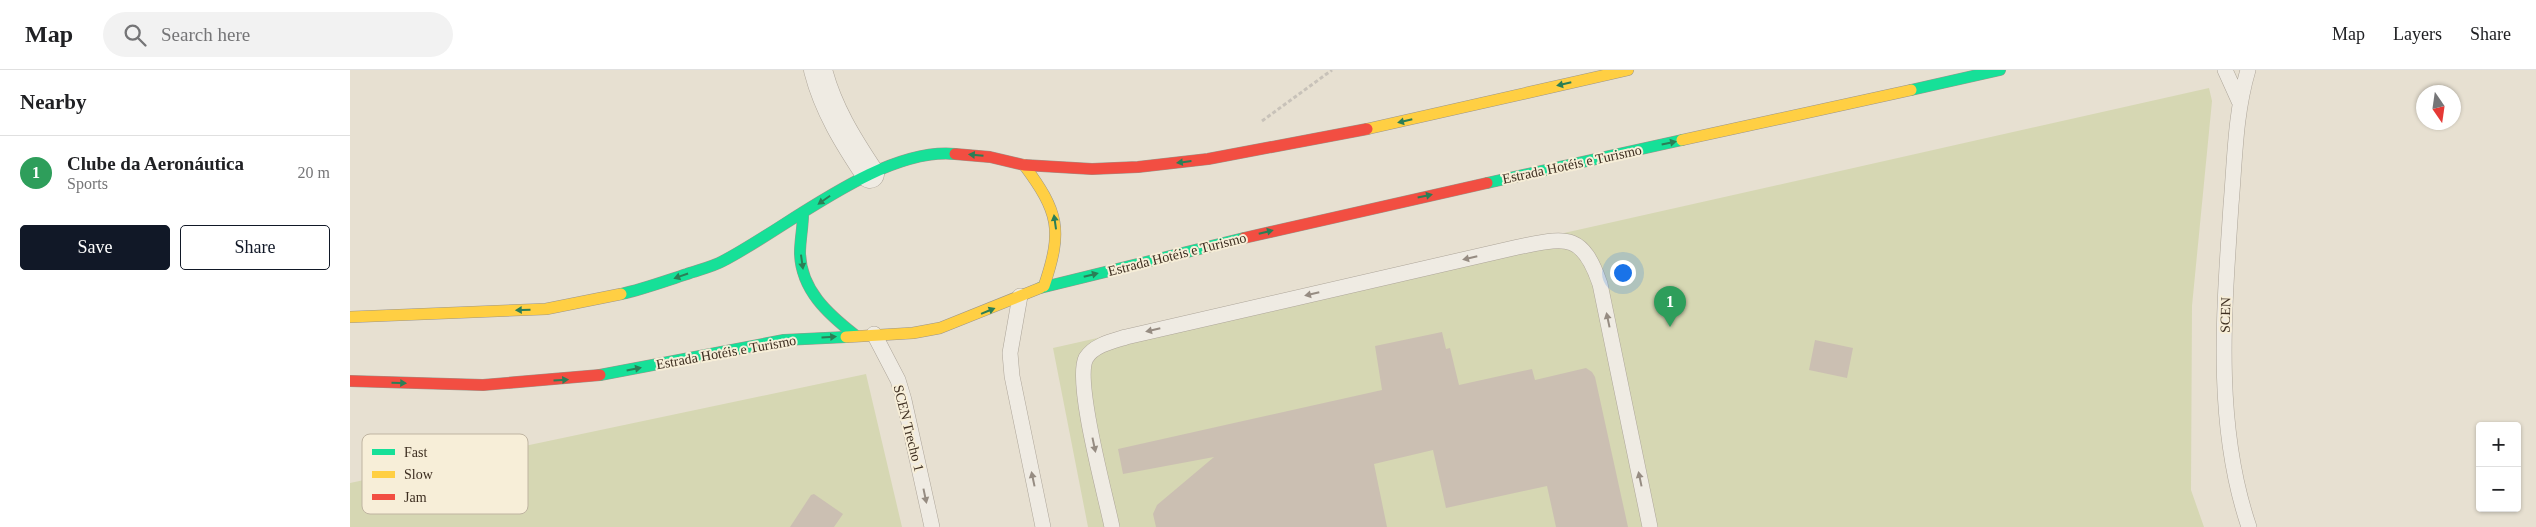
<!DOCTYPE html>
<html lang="en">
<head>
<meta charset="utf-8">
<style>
	body { margin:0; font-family:"Times New Roman",serif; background:#f2f2f2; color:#202124 }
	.controls { position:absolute; right:15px; bottom:15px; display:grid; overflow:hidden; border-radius:5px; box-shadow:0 1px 4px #0004 }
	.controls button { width:45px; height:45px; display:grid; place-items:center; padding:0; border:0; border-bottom:1px solid #e0e0e0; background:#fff; color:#202124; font:25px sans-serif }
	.compass { position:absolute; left:2066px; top:15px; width:45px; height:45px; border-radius:50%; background:#fff; box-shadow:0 1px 4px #0004; rotate:167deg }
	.you { position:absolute; left:1272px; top:202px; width:18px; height:18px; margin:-12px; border:4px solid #fff; border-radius:50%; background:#1a73e8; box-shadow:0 0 0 8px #1a73e833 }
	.badge { display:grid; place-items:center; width:32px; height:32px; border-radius:50%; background:#111827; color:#fff; font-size:16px; font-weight:700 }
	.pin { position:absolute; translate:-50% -41px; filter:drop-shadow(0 1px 2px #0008) }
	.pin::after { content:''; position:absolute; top:26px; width:18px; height:15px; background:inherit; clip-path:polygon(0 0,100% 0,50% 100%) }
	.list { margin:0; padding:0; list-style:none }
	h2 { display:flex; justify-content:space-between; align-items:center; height:65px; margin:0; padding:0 20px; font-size:21px }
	h2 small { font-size:16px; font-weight:400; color:#757577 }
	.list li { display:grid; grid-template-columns:32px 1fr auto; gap:15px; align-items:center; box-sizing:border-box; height:75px; padding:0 20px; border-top:1px solid #e0e0e0 }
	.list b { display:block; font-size:19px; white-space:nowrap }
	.list p { margin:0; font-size:16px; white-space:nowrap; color:#757577 }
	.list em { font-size:16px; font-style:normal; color:#757577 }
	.actions { display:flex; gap:10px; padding:15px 20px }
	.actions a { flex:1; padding:11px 0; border:1px solid #111827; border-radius:5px; text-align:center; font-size:18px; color:#111827 }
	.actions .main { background:#111827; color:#fff }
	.icon { flex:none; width:28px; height:28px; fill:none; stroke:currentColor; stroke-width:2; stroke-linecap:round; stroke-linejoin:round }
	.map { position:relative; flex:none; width:2186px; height:457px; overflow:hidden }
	header { display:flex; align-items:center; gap:30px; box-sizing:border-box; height:70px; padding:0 25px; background:#fff; border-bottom:1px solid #e0e0e0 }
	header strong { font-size:24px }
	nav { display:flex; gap:28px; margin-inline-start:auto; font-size:18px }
	.search { width:350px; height:45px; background:#f2f2f2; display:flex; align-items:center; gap:12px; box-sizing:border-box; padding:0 18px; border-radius:28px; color:#757577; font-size:19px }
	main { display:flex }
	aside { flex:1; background:#fff }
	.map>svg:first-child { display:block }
	.green { fill:#d6d7b3 }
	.building { fill:#cbbfb2 }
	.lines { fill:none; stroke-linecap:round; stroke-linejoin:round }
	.lane-casing { stroke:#ada599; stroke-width:16 }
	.street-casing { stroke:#ada599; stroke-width:29 }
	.fast-casing { stroke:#9c958a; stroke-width:12 }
	.slow-casing { stroke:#9c958a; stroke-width:12 }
	.jam-casing { stroke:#9c958a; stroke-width:12 }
	.path { stroke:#c8c2b9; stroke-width:3; stroke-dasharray:4 2.5; stroke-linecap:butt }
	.lane { stroke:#efebe3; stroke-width:15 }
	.street { stroke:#efebe3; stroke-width:28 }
	.fast { stroke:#16e098; stroke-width:11 }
	.slow { stroke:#ffcf43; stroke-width:11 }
	.jam { stroke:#f24e42; stroke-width:11 }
	.oneway { fill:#2b7e56 }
	.oneway2 { fill:#968c82 }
	.labels { text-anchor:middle; stroke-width:4; stroke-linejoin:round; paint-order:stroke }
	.street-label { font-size:14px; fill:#3d2e20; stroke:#f7eed8 }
	.key { fill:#f7eed8; stroke:#bfb4a1; stroke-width:1 }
	.key-label { font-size:14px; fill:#3d2e20 }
</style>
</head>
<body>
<header>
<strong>Map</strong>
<div class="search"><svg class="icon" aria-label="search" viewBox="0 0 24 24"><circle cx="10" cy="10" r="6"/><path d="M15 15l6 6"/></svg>Search here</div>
<nav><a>Map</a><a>Layers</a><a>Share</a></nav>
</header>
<main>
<aside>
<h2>Nearby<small></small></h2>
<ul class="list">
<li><span class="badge" style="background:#2e9e5b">1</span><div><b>Clube da Aeronáutica</b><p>Sports</p></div><em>20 m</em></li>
</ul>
<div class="actions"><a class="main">Save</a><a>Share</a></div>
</aside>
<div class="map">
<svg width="2186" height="457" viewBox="0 0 2186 457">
	<rect width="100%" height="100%" fill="#e7e0d1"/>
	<path class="green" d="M 1859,18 L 1862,31 L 1842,236 L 1841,420 L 1854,457 L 738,457 L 703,278 Z
		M 516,304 L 552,457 L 0,457 L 0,413 Z"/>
	<path class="building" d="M 1092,262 L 1096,279 L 1100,278 L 1109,315 L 1182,299 L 1185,310 L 1236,298 L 1242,302 L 1245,307 L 1278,457 L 1206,457 L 1197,416 L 1096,438 L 1083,380 L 1024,394 L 1037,457 L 806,457 L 803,444 L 807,435 L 864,387 L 773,404 L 768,379 L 1032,320 L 1025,276 Z
		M 1465,270 L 1503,278 L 1497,308 L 1459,300 Z
		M 464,424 L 493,444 L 484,457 L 440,457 L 461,425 Z"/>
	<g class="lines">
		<defs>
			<path id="lane" d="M 1875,0 L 1889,31
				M 1898,0 C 1885,44 1885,89 1881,135 C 1874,242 1864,354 1899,457
				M 670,226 L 660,283 L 662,306 L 693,457
				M 524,264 L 548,310 L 554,330 L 582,457
				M 762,457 C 756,427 724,311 736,288 C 744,275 763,271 776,267 L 1168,177 C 1215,168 1232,161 1250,214 L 1300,457"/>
			<path id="street" d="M 468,0 C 478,39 498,71 520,104"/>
			<path id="fast" d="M 1561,20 L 1650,0
				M 1137,113 L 1332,70
				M 453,144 C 453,157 450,170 450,183 C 451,220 478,244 505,265
				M 690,218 L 894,168
				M 271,224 C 294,219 315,211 337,204 C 348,200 362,197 373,191 C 437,158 531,77 605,84
				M 250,305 L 434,270 L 496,267"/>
			<path id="slow" d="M 1017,59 L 1278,0
				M 1332,70 L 1561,20
				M 674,95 C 709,142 713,160 694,216
				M 0,247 L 196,239 L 271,224
				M 496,267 L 563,263 L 590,258 L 690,218"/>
			<path id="jam" d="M 605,84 L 640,87 L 674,95 L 742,99 L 788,97 L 858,89 L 1017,59
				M 894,168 L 1137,113
				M 0,311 L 133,315 L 250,305"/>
		</defs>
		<use href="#lane" class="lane-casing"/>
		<use href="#street" class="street-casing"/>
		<use href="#fast" class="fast-casing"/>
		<use href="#slow" class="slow-casing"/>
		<use href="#jam" class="jam-casing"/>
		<path class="path" d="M 912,51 L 982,0"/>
		<use href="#lane" class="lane"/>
		<use href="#street" class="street"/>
		<use href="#fast" class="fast"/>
		<use href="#slow" class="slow"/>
		<use href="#jam" class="jam"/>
	</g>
	<defs><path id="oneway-solid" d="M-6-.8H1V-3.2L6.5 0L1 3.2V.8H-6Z" transform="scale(1.25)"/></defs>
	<g class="oneway">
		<use href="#oneway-solid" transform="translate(1214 14) rotate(167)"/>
		<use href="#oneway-solid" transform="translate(1055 51) rotate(167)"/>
		<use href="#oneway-solid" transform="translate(1319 73) rotate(-12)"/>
		<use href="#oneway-solid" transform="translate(626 85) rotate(-175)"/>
		<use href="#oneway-solid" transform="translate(834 92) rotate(173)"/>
		<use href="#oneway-solid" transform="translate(1075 126) rotate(-12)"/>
		<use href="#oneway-solid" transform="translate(474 130) rotate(145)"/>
		<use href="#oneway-solid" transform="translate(705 152) rotate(-98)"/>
		<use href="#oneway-solid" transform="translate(916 162) rotate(-14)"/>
		<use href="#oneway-solid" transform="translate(452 192) rotate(82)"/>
		<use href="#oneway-solid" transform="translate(741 205) rotate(-14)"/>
		<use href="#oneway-solid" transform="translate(331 206) rotate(161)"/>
		<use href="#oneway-solid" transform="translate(173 240) rotate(178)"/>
		<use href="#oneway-solid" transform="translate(638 241) rotate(-22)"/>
		<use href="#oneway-solid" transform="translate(479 267) rotate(-4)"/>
		<use href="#oneway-solid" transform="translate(284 299) rotate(-11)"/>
		<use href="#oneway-solid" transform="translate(211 310) rotate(-4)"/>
		<use href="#oneway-solid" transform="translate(49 313) rotate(2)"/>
	</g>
	<g class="oneway2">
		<use href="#oneway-solid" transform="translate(1120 188) rotate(167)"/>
		<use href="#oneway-solid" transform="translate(962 224) rotate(167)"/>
		<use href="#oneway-solid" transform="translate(1258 250) rotate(-102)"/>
		<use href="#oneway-solid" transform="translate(803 260) rotate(167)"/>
		<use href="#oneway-solid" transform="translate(744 375) rotate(78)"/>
		<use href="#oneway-solid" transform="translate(683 409) rotate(-102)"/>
		<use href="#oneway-solid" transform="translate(1290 409) rotate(-102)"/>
		<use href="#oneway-solid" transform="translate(575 426) rotate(78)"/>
	</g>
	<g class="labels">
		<g class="street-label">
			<text transform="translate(1222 94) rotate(-12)" y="5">Estrada Hotéis e Turismo</text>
			<text transform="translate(827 184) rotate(-14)" y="5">Estrada Hotéis e Turismo</text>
			<text transform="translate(1875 245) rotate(-89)" y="5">SCEN</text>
			<text transform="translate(376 282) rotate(-10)" y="5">Estrada Hotéis e Turismo</text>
			<text transform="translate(559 358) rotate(76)" y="5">SCEN Trecho 1</text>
		</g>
	</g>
	<rect x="12" y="364" width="166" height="80" rx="8" class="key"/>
	<rect x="22" y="379" width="23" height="6" fill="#16e098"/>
	<rect x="22" y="401" width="23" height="7" fill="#ffcf43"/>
	<rect x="22" y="424" width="23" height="6" fill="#f24e42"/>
	<g class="key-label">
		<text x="54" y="387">Fast</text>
		<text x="54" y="409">Slow</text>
		<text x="54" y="432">Jam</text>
	</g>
</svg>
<div class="controls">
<button>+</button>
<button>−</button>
</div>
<svg class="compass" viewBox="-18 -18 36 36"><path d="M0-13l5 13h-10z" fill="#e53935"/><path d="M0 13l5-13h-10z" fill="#757577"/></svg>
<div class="you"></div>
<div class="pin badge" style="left:1320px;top:257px;background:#2e9e5b">1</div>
</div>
</main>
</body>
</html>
